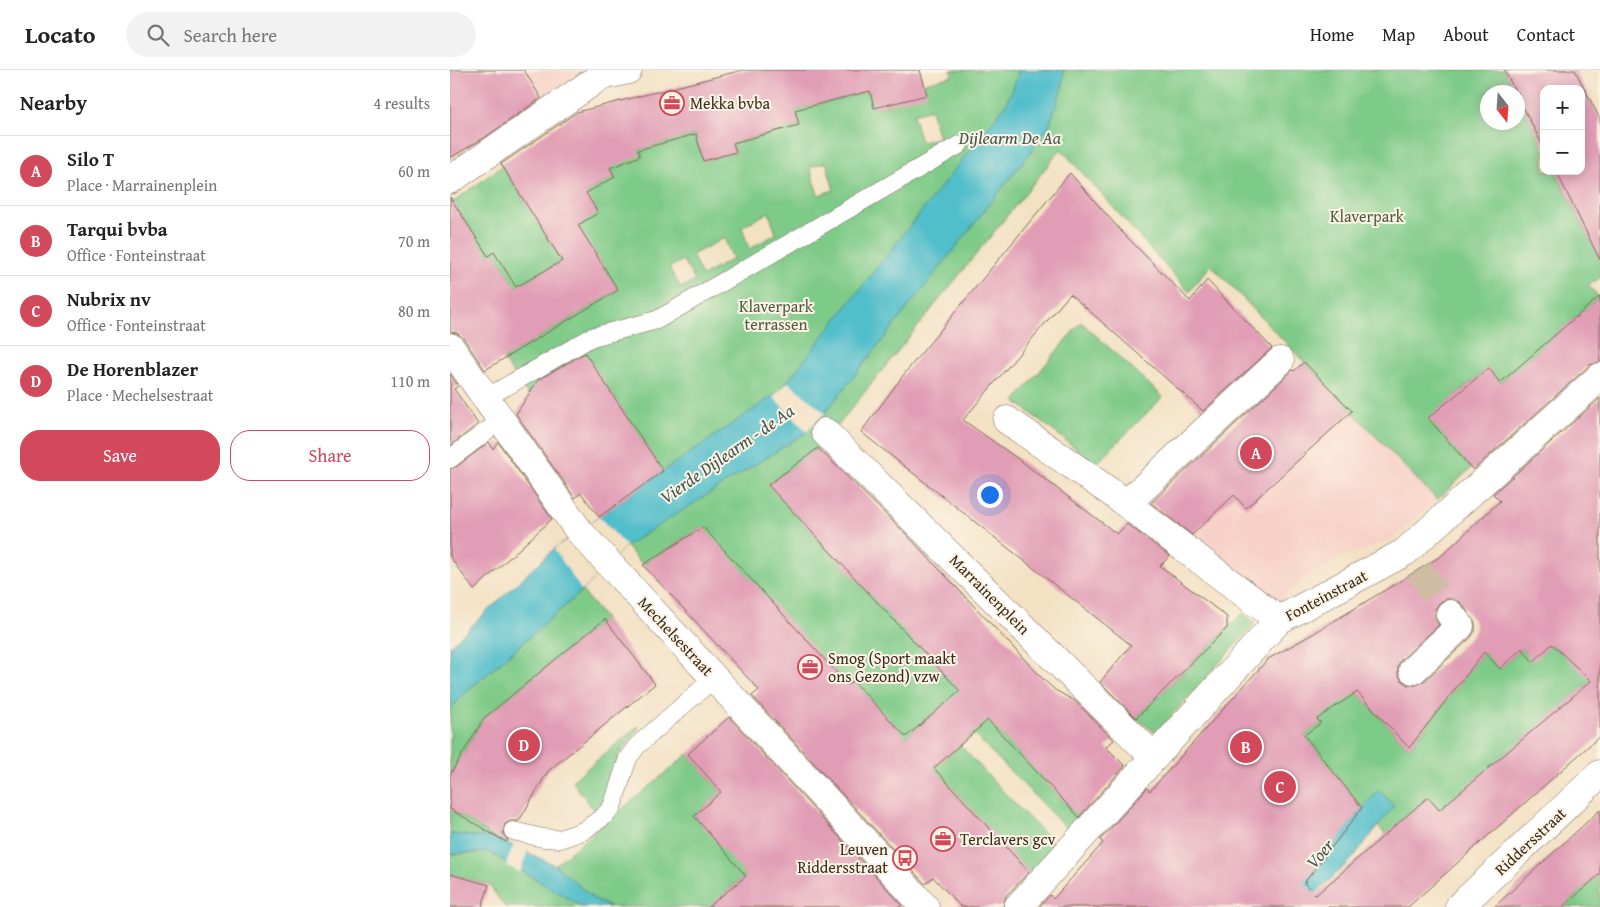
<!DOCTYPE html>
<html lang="en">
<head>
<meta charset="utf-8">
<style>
	body { margin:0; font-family:"Gentium Book Plus",serif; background:#f2f2f2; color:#222 }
	.controls { position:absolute; right:15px; top:15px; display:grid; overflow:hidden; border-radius:10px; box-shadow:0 2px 12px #0003 }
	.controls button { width:45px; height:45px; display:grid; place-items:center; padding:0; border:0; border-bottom:1px solid #e0e0e0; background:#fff; color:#222; font:25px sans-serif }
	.compass { position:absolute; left:1030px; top:15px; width:45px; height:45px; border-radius:50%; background:#fff; box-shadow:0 2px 12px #0003; rotate:163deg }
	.you { position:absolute; left:539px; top:424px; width:18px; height:18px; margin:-12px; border:4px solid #fff; border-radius:50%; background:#1a73e8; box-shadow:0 0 0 8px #1a73e833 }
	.badge { display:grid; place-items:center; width:32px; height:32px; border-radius:50%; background:#d1495b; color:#fff; font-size:16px; font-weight:700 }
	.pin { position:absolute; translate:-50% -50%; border:2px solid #fff; box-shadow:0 1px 5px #0006 }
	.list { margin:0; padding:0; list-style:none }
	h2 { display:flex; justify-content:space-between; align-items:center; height:65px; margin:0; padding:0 20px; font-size:21px }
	h2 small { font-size:16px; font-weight:400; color:#767676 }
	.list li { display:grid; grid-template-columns:32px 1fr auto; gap:15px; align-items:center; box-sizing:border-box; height:70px; padding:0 20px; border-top:1px solid #e0e0e0 }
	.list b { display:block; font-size:19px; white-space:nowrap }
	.list p { margin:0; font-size:16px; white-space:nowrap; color:#767676 }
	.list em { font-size:16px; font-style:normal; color:#767676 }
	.actions { display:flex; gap:10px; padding:15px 20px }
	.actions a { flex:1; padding:11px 0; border:1px solid #d1495b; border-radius:20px; text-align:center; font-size:18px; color:#d1495b }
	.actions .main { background:#d1495b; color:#fff }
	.icon { flex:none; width:28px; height:28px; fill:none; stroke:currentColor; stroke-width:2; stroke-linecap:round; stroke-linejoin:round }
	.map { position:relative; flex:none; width:1150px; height:837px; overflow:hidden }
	header { display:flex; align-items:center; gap:30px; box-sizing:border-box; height:70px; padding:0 25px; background:#fff; border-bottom:1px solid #e0e0e0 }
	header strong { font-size:24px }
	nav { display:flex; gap:28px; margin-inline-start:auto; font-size:18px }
	.search { width:350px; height:45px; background:#f2f2f2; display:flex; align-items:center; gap:12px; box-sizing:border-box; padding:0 18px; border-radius:28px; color:#767676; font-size:19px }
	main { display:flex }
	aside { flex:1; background:#fff }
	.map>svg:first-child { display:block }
	.built { fill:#f7d1c7 }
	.green { fill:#7eca88; stroke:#5c7a53; fill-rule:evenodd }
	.water { fill:#51becb; stroke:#467474 }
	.pier { fill:#f3e1c4 }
	.building { fill:#e19db5; fill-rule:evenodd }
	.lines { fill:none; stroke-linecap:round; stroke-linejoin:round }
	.street-tunnel { stroke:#cebca3; stroke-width:28; stroke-dasharray:28 14; stroke-linecap:butt }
	.lane-casing { stroke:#7b6a58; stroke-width:19 }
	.street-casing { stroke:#7b6a58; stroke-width:29 }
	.lane { stroke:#fff; stroke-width:18 }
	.street { stroke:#fff; stroke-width:28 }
	.labels { text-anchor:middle; stroke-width:4; stroke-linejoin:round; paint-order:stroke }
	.poi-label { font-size:16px; fill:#3b2a1e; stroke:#fcf5e5; text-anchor:start }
	.park-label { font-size:16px; fill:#4f5a3e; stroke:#fcf5e5 }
	.street-label { font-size:16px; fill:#3b2a1e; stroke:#fcf5e5 }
	.water-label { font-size:18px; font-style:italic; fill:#425652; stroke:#fcf5e5 }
</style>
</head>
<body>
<header>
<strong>Locato</strong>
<div class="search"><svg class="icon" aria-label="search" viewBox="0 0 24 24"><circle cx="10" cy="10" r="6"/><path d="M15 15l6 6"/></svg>Search here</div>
<nav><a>Home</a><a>Map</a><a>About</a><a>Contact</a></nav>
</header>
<main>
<aside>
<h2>Nearby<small>4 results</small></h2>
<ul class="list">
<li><span class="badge">A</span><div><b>Silo T</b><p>Place · Marrainenplein</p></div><em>60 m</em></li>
<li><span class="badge">B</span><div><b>Tarqui bvba</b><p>Office · Fonteinstraat</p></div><em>70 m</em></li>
<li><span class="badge">C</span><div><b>Nubrix nv</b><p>Office · Fonteinstraat</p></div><em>80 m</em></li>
<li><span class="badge">D</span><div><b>De Horenblazer</b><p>Place · Mechelsestraat</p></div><em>110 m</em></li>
</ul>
<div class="actions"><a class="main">Save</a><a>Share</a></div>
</aside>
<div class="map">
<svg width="1150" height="837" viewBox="0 0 1150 837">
	<rect width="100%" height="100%" fill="#fcf5e5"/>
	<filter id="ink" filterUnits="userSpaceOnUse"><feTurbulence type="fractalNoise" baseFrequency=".02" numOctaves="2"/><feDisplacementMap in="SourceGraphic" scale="10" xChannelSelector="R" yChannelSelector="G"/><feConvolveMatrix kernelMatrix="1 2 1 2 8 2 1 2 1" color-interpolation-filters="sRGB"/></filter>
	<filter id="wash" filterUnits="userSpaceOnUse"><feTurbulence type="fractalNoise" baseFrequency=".0096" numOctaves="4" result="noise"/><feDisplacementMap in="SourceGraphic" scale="20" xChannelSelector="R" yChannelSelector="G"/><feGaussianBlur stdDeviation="1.12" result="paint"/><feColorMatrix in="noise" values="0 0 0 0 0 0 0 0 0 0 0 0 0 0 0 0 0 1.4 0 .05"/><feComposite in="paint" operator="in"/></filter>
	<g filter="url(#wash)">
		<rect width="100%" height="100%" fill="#f3e1c4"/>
		<path class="built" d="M 74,0 L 135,0 L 92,29 Z
			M 854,292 L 987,430 L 942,470 L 897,485 L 862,503 L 826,533 L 699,434 Z"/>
		<path class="green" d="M 501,0 L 1054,0 L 1066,22 L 1038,22 L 1038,52 L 1068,52 L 1068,26 L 1094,78 L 1094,101 L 1105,101 L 1150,189 L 1150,208 L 1138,215 L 1149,227 L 1050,313 L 1038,298 L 979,348 L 1021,398 L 987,430 L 761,195 L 739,222 L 611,79 L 372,375 L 318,415 L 629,747 L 618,760 L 524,664 L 510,675 L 565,734 L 605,774 L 579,803 L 484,698 L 510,675 L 482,645 L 438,682 L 403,611 L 373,636 L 252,457 L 193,495 L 149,447 L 213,401 L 158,318 L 78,325 L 53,289 L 168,220 L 152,194 L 120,159 L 147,143 L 136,123 L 165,107 L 160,98 L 188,80 L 246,64 L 253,91 L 286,82 L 283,73 L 349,56 L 345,40 L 420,21 L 425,38 L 458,29 L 456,18 L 502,6 ZM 481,39 L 489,68 L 471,72 L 463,44 ZM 376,92 L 384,120 L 368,125 L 360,97 ZM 319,142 L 326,164 L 299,179 L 292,157 ZM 274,168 L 283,189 L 252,206 L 242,185 ZM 233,190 L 245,211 L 231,218 L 219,198 Z
			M 52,96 L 112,191 L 66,217 L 44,182 L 17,198 L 12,171 L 23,163 L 3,132 Z
			M 631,252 L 713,327 L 646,394 L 565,331 Z
			M 132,521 L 155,549 L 34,648 L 0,705 L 0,639 L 14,624 Z
			M 793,543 L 805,553 L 706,663 L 686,648 Z
			M 1145,549 L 1150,596 L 1140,612 L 989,741 L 978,727 L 936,765 L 913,739 L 854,665 L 871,653 L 853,629 L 899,614 L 959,678 L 1034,582 L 1050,599 L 1072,578 L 1083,591 L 1102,574 L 1112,584 Z
			M 188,656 L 189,658 L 170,682 L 156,730 L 145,741 L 122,711 Z
			M 238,684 L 271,722 L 244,746 L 300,802 L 271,826 L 280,837 L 160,837 L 144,829 L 105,795 Z
			M 0,739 L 46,768 L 0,764 Z
			M 39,782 L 133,837 L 55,837 L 39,815 L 0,804 L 0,784 Z
			M 1150,804 L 1150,837 L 1113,837 Z"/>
		<path class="water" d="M 569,0 L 614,0 L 612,18 L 599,56 L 583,79 L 375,343 L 357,362 L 176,476 L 132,521 L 14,624 L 0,639 L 0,576 L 104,479 L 213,401 L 329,322 L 554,37 L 563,19 Z
			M 929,720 L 944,736 L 901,790 L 851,837 L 811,837 L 882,774 Z
			M 0,764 L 46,768 L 105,795 L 144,829 L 160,837 L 133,837 L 39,782 L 0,784 Z"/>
		<path class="pier" d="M 338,312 L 375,343 L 357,362 L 323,327 Z
			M 149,447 L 176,476 L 132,521 L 104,479 Z
			M 64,774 L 78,780 L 70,803 L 56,795 Z"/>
		<g id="blocks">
			<path class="building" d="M 0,0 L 74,0 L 91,28 L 34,68 L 0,88 Z
				M 293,0 L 470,0 L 477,25 L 424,38 L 420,21 L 345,40 L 349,55 L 283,73 L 286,82 L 253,91 L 246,64 L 188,80 L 190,86 L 160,98 L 165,107 L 136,123 L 148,143 L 128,155 L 168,220 L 35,300 L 13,268 L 7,263 L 0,262 L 0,127 L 38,186 L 44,182 L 66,217 L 112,191 L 51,94 L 127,42 Z
				M 1054,0 L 1125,0 L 1150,49 L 1150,190 L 1106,101 L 1131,101 L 1131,19 L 1094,19 L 1094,78 L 1068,27 L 1068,22 L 1066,22 Z
				M 620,103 L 672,162 L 740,231 L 757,210 L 822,278 L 753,341 L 620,224 L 513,350 L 571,391 L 667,464 L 677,454 L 720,486 L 710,496 L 777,547 L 777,558 L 686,648 L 650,612 L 681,575 L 411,362 L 455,303 Z
				M 1150,226 L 1150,292 L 1140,295 L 1023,400 L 978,348 L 1039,298 L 1050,313 Z
				M 135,283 L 213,401 L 149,447 L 131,423 L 125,428 L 66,344 L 88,310 Z
				M 854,292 L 902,341 L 796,438 L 784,425 L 742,465 L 701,433 L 843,300 L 844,301 Z
				M 0,304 L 8,316 L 4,319 L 28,354 L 0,376 Z
				M 1150,328 L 1150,666 L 958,837 L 589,837 L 600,825 L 603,829 L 653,773 L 650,770 L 697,718 L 700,721 L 818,589 L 861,565 L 991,486 L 1050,431 L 1043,424 ZM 997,529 L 1005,529 L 1012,534 L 1025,553 L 1025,561 L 1021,567 L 974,611 L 966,615 L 958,615 L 952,611 L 948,604 L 948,595 L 952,589 L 989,555 L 985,547 L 985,539 L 990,532 ZM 1102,574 L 1141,611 L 989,740 L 978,727 L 866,825 L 854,813 L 912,738 L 854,665 L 871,653 L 867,649 L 907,622 L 959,678 L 1034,582 L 1050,599 L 1072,578 L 1083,592 Z
				M 39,372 L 43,379 L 48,372 L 102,449 L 24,520 L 0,487 L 0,399 L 6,397 Z
				M 368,378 L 457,465 L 594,610 L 605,620 L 625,631 L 664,670 L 656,677 L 675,696 L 629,747 L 538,650 L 484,698 L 579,802 L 556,826 L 553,837 L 511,837 L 483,807 L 475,814 L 302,626 L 309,620 L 193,495 L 253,457 L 398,615 L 403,611 L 456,667 L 510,621 L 318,415 Z
				M 155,549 L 205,614 L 98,701 L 69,751 L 60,751 L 55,754 L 53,764 L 58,770 L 56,772 L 0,739 L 0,705 L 34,648 Z
				M 279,647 L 452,835 L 449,837 L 258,837 L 296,806 L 244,746 L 271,722 L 238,684 Z
				M 1150,740 L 1150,804 L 1113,837 L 1044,837 Z
				M 0,804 L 39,815 L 32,837 L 0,837 Z"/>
		</g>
	</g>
	<g filter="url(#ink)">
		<use href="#blocks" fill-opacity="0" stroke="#7b6a58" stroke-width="1"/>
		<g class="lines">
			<path class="street-tunnel" d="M 969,500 L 1000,544"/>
			<defs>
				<path id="lane" d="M 36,328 L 142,267 L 207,250 L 509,75
					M 0,389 L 38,360
					M 63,761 L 93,768 L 110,769 L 133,761 L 153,747 L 162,737 L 178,688 L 187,676 L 264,608"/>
				<path id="street" d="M 0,110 L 151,6 L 178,0
					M 0,277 L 129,461 L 475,837
					M 557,350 L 666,426 L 829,550
					M 375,362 L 704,687
					M 676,434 L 830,291
					M 963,600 L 1010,556 L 1000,544
					M 568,837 L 829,550 L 955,482 L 1150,307
					M 1009,837 L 1150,704"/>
			</defs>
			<use href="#lane" class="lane-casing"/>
			<use href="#street" class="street-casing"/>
			<use href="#lane" class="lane"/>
			<use href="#street" class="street"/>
		</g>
	</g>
	<defs>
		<symbol id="office-ring" viewBox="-11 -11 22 22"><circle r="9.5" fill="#fcf5e5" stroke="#d1495b" stroke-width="1.5"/><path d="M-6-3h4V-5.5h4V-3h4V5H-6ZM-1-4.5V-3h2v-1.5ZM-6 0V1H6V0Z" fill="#d1495b"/></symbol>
		<symbol id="bus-ring" viewBox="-11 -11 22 22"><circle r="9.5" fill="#fcf5e5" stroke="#d1495b" stroke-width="1.5"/><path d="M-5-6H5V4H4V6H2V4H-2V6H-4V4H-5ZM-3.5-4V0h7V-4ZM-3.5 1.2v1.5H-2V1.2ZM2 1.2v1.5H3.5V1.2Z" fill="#d1495b"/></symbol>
	</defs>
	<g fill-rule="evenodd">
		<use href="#office-ring" x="208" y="19" width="28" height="28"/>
		<use href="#office-ring" x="346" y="583" width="28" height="28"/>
		<use href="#office-ring" x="479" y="755" width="28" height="28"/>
		<use href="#bus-ring" x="441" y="774" width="28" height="28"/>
	</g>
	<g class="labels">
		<g class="poi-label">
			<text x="240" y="39">Mekka bvba</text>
			<text x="378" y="594">Smog (Sport maakt<tspan x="378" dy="18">ons Gezond) vzw</tspan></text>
			<text x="510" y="775">Terclavers gcv</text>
			<text x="438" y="785" text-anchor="end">Leuven<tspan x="438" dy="18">Riddersstraat</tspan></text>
		</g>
		<g class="park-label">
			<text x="917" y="152">Klaverpark</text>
			<text x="326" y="242">Klaverpark<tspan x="326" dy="18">terrassen</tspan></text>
		</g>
		<g class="street-label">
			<text transform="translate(540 524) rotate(45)" y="6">Marrainenplein</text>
			<text transform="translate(876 525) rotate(-28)" y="6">Fonteinstraat</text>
			<text transform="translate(226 566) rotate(47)" y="6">Mechelsestraat</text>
			<text transform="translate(1080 771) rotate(-43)" y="6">Riddersstraat</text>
		</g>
		<g class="water-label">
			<text x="560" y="74">Dijlearm De Aa</text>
			<text transform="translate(277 384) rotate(-35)" y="6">Vierde Dijlearm - de Aa</text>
			<text transform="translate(870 784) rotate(-49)" y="6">Voer</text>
		</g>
	</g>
</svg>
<div class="controls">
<button>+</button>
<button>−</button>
</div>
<svg class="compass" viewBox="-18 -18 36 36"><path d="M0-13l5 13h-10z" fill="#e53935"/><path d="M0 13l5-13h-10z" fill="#767676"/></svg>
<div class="you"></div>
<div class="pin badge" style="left:806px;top:383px">A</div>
<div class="pin badge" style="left:796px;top:677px">B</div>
<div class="pin badge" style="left:830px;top:717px">C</div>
<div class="pin badge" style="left:74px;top:675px">D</div>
</div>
</main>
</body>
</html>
